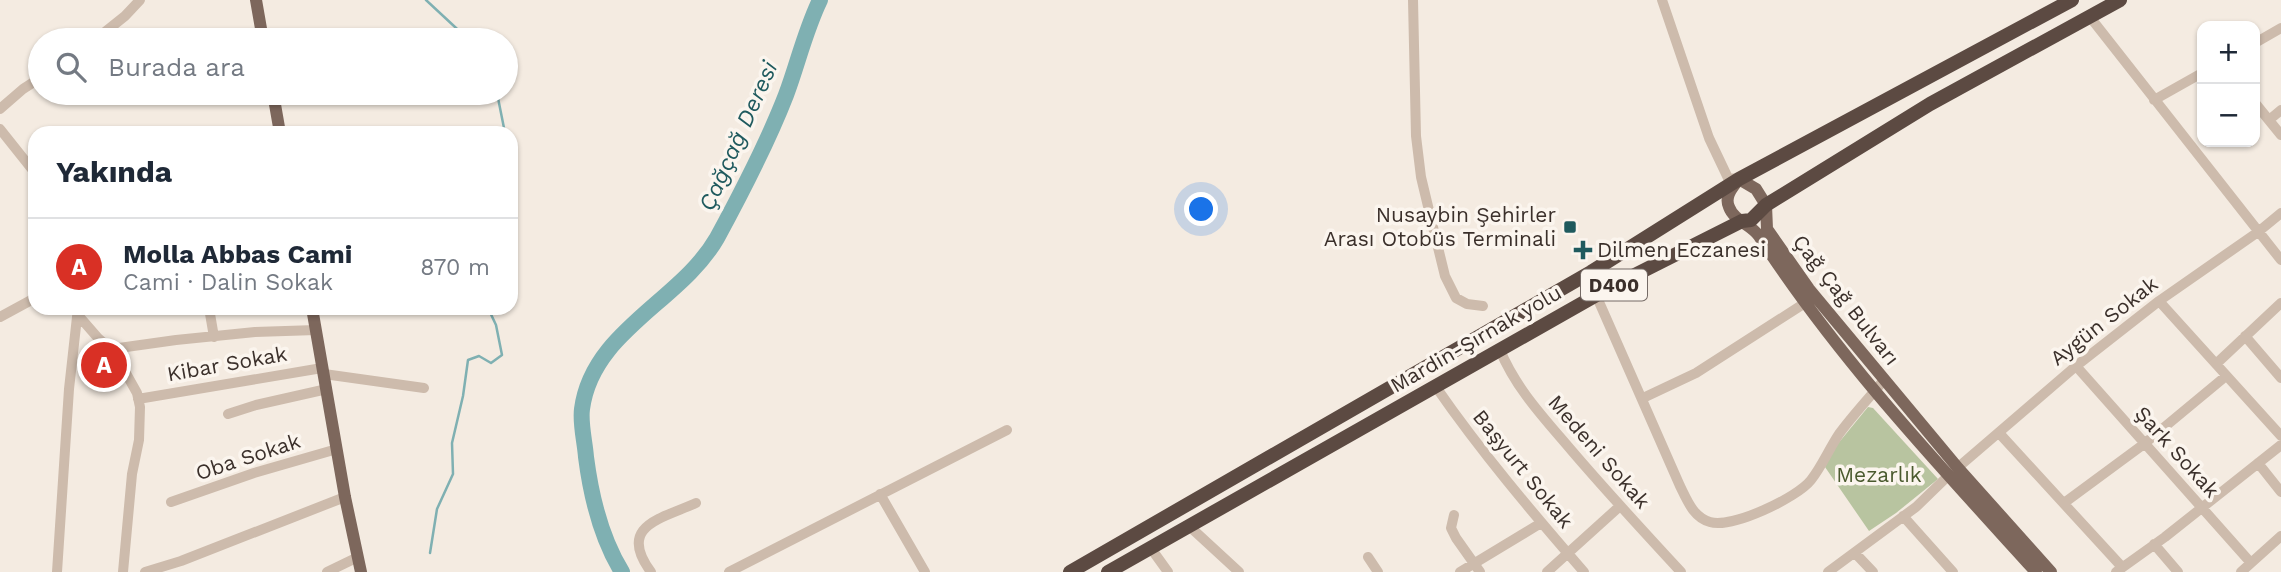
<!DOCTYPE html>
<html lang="tr">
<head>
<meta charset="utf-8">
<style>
	body { margin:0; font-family:"Work Sans",sans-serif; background:#f2f2f3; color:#1f2937 }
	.controls { position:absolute; right:21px; top:21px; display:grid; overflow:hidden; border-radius:14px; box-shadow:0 2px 5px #0004 }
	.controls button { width:63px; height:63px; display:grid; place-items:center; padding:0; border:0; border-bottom:2px solid #e0e1e3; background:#fff; color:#1f2937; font:35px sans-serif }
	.you { position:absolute; left:1202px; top:210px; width:24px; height:24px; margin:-18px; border:5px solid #fff; border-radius:50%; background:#1a73e8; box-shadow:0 0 0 10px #1a73e833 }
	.badge { display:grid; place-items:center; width:46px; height:46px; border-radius:50%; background:#d93025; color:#fff; font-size:23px; font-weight:700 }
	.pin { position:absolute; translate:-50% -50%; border:4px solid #fff; box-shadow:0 2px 7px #0006 }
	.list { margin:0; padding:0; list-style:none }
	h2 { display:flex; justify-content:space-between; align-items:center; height:91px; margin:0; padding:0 28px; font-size:30px }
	h2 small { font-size:23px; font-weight:400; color:#747a83 }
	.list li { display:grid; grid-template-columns:46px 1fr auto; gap:21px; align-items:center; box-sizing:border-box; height:98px; padding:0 28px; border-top:2px solid #e0e1e3 }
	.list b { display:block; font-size:26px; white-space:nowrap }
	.list p { margin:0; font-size:23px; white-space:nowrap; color:#747a83 }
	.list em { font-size:23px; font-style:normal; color:#747a83 }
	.icon { flex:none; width:38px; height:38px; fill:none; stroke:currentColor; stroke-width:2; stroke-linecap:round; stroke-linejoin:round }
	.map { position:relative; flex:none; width:2281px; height:572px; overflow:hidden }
	.search { position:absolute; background:#fff; box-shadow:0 2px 5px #0004; left:28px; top:28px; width:490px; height:77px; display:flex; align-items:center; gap:18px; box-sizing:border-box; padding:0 24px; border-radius:38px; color:#747a83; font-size:26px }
	.panel { position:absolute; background:#fff; box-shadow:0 2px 5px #0004; left:28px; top:126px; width:490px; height:189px; border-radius:21px }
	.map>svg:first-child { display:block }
	.green { fill:#b8c4a0 }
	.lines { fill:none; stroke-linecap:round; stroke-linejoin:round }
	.stream { stroke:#7fb0b2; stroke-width:2.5 }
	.river { stroke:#7fb0b2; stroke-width:16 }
	.minor { stroke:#cdbbac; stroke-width:10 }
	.major { stroke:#7d675c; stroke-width:12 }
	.highway { stroke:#5c4a42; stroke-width:14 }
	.poi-dot { fill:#1f5a5e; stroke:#fbf5ee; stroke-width:2.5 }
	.labels { text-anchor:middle; stroke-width:7; stroke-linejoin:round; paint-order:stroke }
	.shield { fill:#fbf5ee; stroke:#756b66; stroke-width:2 }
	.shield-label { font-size:19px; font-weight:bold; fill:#3b302b }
	.poi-label { font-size:21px; fill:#3b302b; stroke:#fbf5ee; text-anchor:end }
	.street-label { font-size:21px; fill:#3b302b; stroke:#fbf5ee }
	.park-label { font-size:21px; fill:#4a5a2e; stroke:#fbf5ee }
	.water-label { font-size:23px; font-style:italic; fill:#1f5a5e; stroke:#fbf5ee }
</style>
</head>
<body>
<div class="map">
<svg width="2281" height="572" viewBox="0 0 2281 572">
	<rect width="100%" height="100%" fill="#f4ebe1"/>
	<path class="green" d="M 1868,407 L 1873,408 L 1938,479 L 1896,513 L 1869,531 L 1825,467 L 1836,446 Z"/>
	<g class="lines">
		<path class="stream" d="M 426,0 L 469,40
			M 497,93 L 505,133
			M 430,553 L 437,509 L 453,474 L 452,443 L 463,396 L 468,360 L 479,356 L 491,363 L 502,355 L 496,325 L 488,308"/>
		<path class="river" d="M 622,572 C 601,538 591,496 586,457 C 585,442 580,424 582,409 C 592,331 681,301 717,238 C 742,192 767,144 786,95 C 798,63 805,31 820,0"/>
		<path class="minor" d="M 1413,0 L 1416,136 L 1421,177 L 1432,223 L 1445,276 L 1456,298 L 1467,304 L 1483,306
			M 1662,0 L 1709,138 L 1728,178 L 1739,179
			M 2090,17 L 2281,260
			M 95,40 L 125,16 L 140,0
			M 2255,43 L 2281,28
			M 2154,100 L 2202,73
			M 2255,103 L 2281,135
			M 0,109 L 23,89 L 40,78
			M 2269,120 L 2281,110
			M 0,129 L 35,173
			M 60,131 L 62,133
			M 1596,295 L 1680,486 C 1687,500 1693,517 1710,522 C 1731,529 1797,498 1811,480 C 1822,466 1829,449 1839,434 C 1853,415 1869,398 1884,380
			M 2159,301 L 2281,436
			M 209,308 L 214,337
			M 78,315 L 98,338 L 114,352
			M 0,317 L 35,298
			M 2245,336 L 2281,378
			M 1500,350 C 1516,389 1545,419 1572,451 C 1607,492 1644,532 1681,572
			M 2216,364 L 2281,303
			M 2076,366 L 2251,563
			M 324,374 L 424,388
			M 1436,387 C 1481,452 1532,512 1584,572
			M 1643,398 L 1696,373 L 1805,303
			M 138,399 L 322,368
			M 228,414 L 256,405 L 327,389
			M 1999,433 L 2122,567
			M 2258,463 L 2281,492
			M 880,494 L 925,572
			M 171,502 L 254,473 L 337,449
			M 2064,503 L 2144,444 L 2226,376
			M 1454,515 L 1451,528 L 1456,538 L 1480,572
			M 1903,516 L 1953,572
			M 1188,525 L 1239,572
			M 2154,544 L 2178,572
			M 1150,547 L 1168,572
			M 1855,553 L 1873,572
			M 1368,557 L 1378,572
			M 57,572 L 69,389 L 78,308
			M 123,572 L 132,474 L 139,440 L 140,407 L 137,393 L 114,352 L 119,348 L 176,340 L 255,332 L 316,330
			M 145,572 L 181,561 L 345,497
			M 327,572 L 358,557
			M 651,572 C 617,526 660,519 696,503
			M 729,572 L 1007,430
			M 1460,572 L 1541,523
			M 1547,572 L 1620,506
			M 1828,572 L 1916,507 L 1948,476 L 2076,366 L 2159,301 L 2258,232 L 2281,213
			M 2116,572 L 2165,537 L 2281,445
			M 2241,572 L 2281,536"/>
		<path class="major" d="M 256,0 L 263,40
			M 273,93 L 280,133
			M 312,308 L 345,497 L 361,572
			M 2036,572 C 1938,464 1838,358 1759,236 C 1751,224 1734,221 1729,207 C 1724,196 1733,187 1739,179 L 1756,189 L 1766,205 L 1767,229 L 1809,289 L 1958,468 L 2051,572"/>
		<path class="highway" d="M 1070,572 L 1591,272 L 1739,179 L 2072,0
			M 1108,572 L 1609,288 L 1742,221 L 1751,220 L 1766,205 L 1930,104 L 2120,0"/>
	</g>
	<g class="poi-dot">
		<rect x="1563" y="220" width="14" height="14" rx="3.5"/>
		<path d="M1579.5 239.5h7v7h7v7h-7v7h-7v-7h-7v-7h7z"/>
	</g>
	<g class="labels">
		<rect class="shield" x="1581" y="269.5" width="66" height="31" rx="5"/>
		<g class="shield-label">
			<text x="1614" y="292">D400</text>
		</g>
		<g class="poi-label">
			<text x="1556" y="222">Nusaybin Şehirler<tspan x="1556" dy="24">Arası Otobüs Terminali</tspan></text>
			<text x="1597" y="257" text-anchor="start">Dilmen Eczanesi</text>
		</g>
		<g class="street-label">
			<text transform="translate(1846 300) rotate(52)" y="7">Çağ Çağ Bulvarı</text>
			<text transform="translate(2104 321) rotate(-38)" y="7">Aygün Sokak</text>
			<text transform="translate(1476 339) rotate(-30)" y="7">Mardin-Şırnak yolu</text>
			<text transform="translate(227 364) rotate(-10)" y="7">Kibar Sokak</text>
			<text transform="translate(1599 452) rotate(49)" y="7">Medeni Sokak</text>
			<text transform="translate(2177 452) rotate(48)" y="7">Şark Sokak</text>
			<text transform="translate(248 457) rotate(-18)" y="7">Oba Sokak</text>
			<text transform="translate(1523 469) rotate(51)" y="7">Başyurt Sokak</text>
		</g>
		<g class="park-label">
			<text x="1879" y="482">Mezarlık</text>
		</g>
		<g class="water-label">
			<text transform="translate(738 136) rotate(-66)" y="8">Çağçağ Deresi</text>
		</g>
	</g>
</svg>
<div class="controls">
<button>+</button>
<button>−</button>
</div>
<div class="you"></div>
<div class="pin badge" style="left:104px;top:365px">A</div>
<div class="search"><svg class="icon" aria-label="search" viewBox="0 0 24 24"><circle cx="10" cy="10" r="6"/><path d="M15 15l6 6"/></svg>Burada ara</div>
<section class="panel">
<h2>Yakında<small></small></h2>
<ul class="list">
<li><span class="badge">A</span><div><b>Molla Abbas Cami</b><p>Cami · Dalin Sokak</p></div><em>870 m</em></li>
</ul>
</section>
</div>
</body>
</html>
